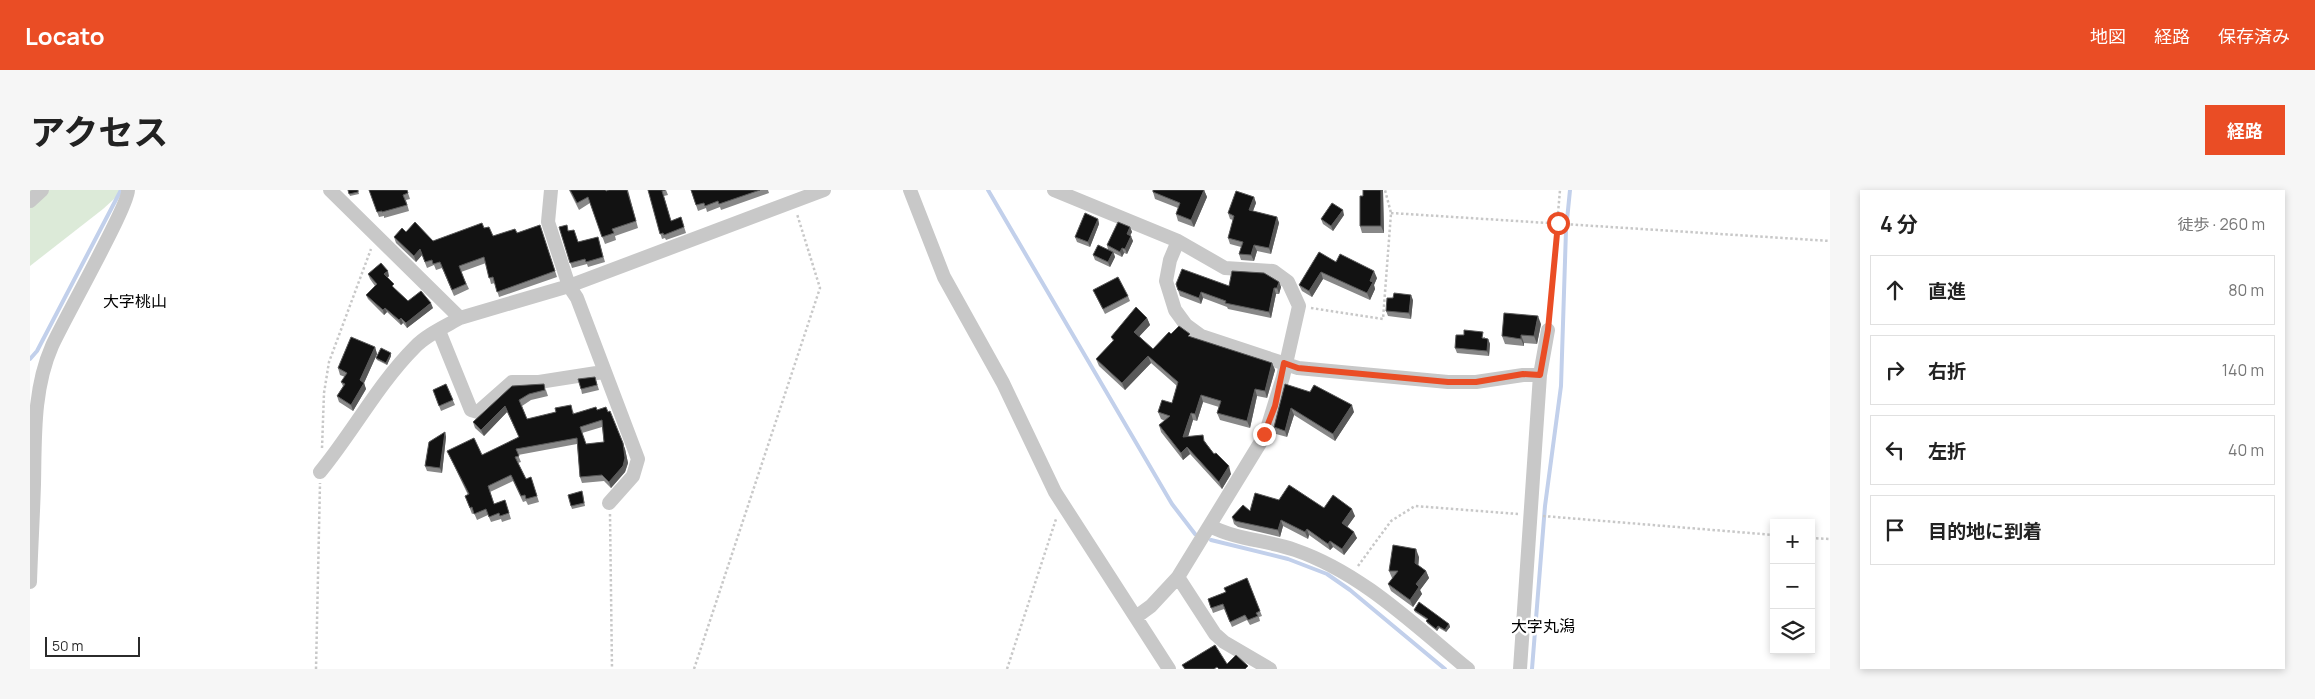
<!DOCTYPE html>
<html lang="ja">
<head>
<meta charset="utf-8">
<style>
	body { margin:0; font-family:Manrope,"Noto Sans JP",sans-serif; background:#f6f6f6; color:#222 }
	.controls { position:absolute; right:15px; bottom:15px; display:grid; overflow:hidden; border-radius:0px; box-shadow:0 2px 8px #0003 }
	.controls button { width:45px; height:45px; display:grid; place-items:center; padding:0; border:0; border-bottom:1px solid #e0e0e0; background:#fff; color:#222; font:25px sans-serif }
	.scale { position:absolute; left:15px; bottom:12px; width:95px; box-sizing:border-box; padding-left:5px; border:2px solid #2b2b2b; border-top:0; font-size:14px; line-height:18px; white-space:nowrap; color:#2b2b2b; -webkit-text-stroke:4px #fff; paint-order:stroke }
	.stop { position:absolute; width:15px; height:15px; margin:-11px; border:4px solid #ea4d25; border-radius:50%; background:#fff }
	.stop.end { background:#ea4d25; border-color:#fff; box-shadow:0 1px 5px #0008 }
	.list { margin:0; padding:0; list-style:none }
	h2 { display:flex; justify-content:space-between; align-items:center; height:65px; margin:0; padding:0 20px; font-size:21px }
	h2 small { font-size:16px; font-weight:400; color:#767676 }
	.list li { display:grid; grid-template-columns:32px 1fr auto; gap:15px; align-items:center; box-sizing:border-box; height:70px; margin:0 10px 10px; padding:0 10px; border:1px solid #e0e0e0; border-radius:0px }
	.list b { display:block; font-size:19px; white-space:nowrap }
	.list em { font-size:16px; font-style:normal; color:#767676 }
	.icon { flex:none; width:28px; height:28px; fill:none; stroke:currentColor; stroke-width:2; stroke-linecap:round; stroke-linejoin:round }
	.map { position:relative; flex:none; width:1800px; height:479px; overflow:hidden; border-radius:0px }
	header { display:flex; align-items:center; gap:30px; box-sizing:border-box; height:70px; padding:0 25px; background:#ea4d25; color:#fff }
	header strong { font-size:24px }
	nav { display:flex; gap:28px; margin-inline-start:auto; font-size:18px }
	.intro { display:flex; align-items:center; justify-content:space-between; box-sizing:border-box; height:120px; padding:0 30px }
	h1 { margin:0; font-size:35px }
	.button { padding:12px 22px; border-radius:0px; background:#ea4d25; color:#fff; font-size:18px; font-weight:700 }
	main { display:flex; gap:30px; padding:0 30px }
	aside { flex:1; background:#fff; border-radius:0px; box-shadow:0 2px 8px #0003 }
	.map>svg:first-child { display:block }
	.green { fill:#dcead8 }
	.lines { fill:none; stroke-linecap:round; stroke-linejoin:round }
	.stream { stroke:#c2d0eb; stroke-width:4 }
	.path { stroke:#c8c8c8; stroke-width:2.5; stroke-dasharray:2.5 2.5; stroke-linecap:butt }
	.minor { stroke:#c8c8c8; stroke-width:14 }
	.wall { fill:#888; fill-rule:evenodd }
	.shaded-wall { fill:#595959 }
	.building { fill:#121212; stroke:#595959; fill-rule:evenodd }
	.route { stroke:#ea4d25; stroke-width:6 }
	.labels { text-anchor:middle; stroke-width:5; stroke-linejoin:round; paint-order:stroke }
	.quarter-label { font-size:16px; fill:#000; stroke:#fff }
</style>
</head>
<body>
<header>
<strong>Locato</strong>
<nav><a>地図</a><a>経路</a><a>保存済み</a></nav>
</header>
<div class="intro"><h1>アクセス</h1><a class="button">経路</a></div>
<main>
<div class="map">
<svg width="1800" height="479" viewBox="0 0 1800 479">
	<rect width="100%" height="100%" fill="#fff"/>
	<path class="green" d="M 0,0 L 94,0 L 73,19 L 0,76 Z"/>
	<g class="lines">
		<path class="stream" d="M 958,0 L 1142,314 L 1165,344
			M 0,169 L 7,161 L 91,0
			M 1181,350 L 1258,369 L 1297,384 L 1320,400 L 1415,479
			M 1502,479 L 1515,316 L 1531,196 L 1536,40 L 1540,0"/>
		<path class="path" d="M 1361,23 L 1800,51
			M 1281,118 L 1353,129 L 1361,23 L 1355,0
			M 1519,128 L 1530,0
			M 292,258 L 294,203 L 299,172 L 341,59
			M 580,324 L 582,479
			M 1513,326 L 1744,345
			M 1781,348 L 1800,349
			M 1328,376 L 1361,331 L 1385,316 L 1488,324
			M 286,479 L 290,293
			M 664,479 L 790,98 L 767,24
			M 977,479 L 1026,329"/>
		<path class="minor" d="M 300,0 L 430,128 L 539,96 L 794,0
			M 521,0 L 518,32 L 539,96 L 547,108 L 608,269 L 603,286 L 579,313
			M 880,0 L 914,87 L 973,193 L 1025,302 L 1139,479
			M 1024,0 L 1148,51 L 1195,78 L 1243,81 L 1258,92 L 1269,116 L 1253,187 L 1235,245 L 1148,387 L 1121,416 L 1106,427
			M 0,11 L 12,0
			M 1148,51 L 1140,70 L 1136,91 L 1145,120 L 1156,135 L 1171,146 L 1268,178 L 1418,192 L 1446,192 L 1493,185 L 1510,185
			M 409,141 L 441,220 L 448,222 L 482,192 L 509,192 L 573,182
			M 290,282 C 323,242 348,194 385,157 C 396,145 416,136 430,128
			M 1180,336 C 1207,350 1237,350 1265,360 C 1332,383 1384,435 1438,479
			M 1148,387 L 1185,444 L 1194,452 L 1240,479
			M 0,392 C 1,360 3,327 4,294 C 5,248 3,199 22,156 C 32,133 100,13 98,0
			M 1490,479 L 1510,185 L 1518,140"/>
	</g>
	<path class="wall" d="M 318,0 L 328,0 L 329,4 L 320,6 Z
		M 339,0 L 377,0 L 380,9 L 376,10 L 379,21 L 354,28 L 354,26 L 349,27 Z
		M 539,0 L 575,0 L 576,1 L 579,0 L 598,0 L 608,38 L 585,46 L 586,50 L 575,54 L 560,13 L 549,20 Z
		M 618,0 L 636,0 L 638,5 L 634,6 L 641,31 L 651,27 L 656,43 L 636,50 L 635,48 L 632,49 Z
		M 661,0 L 738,0 L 739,3 L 691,20 L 690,17 L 677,22 L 676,18 L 668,21 Z
		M 1123,0 L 1174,0 L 1177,7 L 1164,37 L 1148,31 L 1146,24 L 1148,18 L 1125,9 L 1123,2 Z
		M 1353,1 L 1354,43 L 1332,43 L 1330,36 L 1333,6 Z
		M 1224,7 L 1226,13 L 1223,21 L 1247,27 L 1249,33 L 1241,64 L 1227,61 L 1224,71 L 1211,70 L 1209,64 L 1211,57 L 1200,54 L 1198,48 L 1203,30 L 1200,29 L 1198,23 Z
		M 1314,25 L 1303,41 L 1293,34 L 1291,29 Z
		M 1068,29 L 1069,34 L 1060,57 L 1047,52 L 1045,47 Z
		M 510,35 L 527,87 L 469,107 L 465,93 L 461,94 L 456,73 L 431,82 L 439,99 L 424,106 L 412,78 L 406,80 L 404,75 L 397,78 L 392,65 L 386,72 L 366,53 L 364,47 L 376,42 L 403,51 L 454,38 L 463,46 L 487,43 Z
		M 529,37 L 539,41 L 544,40 L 548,52 L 568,47 L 575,72 L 558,77 L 557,74 L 542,78 Z
		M 1100,37 L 1102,42 L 1100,46 L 1103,51 L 1097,64 L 1094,63 L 1092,67 L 1084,63 L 1085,67 L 1080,77 L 1065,70 L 1063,65 L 1078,60 L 1077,55 Z
		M 1306,72 L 1347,88 L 1344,95 L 1345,99 L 1340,110 L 1293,89 L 1282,107 L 1272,101 L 1269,95 Z
		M 338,84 L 359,86 L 357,88 L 365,99 L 378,111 L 403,118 L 377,138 L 373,133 L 371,135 L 357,122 L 354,125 L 338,109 L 336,105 L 345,96 L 340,89 Z
		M 1249,92 L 1251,97 L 1249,104 L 1246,104 L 1241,128 L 1198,119 L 1197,117 L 1173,108 L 1171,114 L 1150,106 L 1146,94 L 1199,96 Z
		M 1063,100 L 1098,106 L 1100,111 L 1075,124 Z
		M 1383,110 L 1381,129 L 1358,126 L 1356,121 Z
		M 1117,128 L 1120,135 L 1109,146 L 1123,159 L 1141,144 L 1161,147 L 1242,173 L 1245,180 L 1237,208 L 1227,206 L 1220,238 L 1190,230 L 1187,223 L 1189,217 L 1173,212 L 1167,231 L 1163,230 L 1158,246 L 1176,252 L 1176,253 L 1184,264 L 1201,284 L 1192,299 L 1160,264 L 1153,270 L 1131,242 L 1129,235 L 1135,231 L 1131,229 L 1128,222 L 1142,213 L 1147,196 L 1121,173 L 1095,200 L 1069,176 L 1066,169 L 1083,151 L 1081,147 Z
		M 1511,134 L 1507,154 L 1494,153 L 1494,156 L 1475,154 L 1472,146 Z
		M 1455,147 L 1455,148 L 1458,149 L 1460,154 L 1459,166 L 1427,163 L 1425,158 Z
		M 345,157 L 347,164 L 334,193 L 336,199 L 323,221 L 309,212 L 307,206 L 313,196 L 311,192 L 315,187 L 310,185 L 308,178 Z
		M 361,163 L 361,166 L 357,175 L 347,170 L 346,168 Z
		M 565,187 L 569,200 L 552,204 L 551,199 Z
		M 416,194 L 425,215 L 411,221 L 403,200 Z
		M 1255,194 L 1324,222 L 1305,251 L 1264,225 L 1257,247 L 1246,244 L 1244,237 Z
		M 482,196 L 516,200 L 518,206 L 501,210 L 492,216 L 497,229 L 543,221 L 544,224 L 567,220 L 578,222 L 595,259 L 598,273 L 595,282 L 581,298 L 574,291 L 552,293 L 550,287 L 547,254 L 488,265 L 491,272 L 488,273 L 496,289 L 501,287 L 509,312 L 498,315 L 496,311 L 493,312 L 483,291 L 460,302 L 464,314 L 475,310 L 481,329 L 472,332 L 471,329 L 461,332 L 458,325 L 447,330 L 444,323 L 442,324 L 435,306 L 438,305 L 417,261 L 452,265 L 489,247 L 477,222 L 454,246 L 445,238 L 443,232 ZM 572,237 L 574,252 L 556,254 L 552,243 Z
		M 415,242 L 416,247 L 412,283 L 397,281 L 395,276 Z
		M 553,304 L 555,316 L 542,319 L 541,316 Z
		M 1249,310 L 1294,318 L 1325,326 L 1317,337 L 1327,348 L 1314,365 L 1303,357 L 1300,360 L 1279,345 L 1278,349 L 1253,336 L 1250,347 L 1208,337 L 1204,334 L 1202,327 Z
		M 1389,367 L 1388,375 L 1396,381 L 1399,388 L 1390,400 L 1392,404 L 1383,417 L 1361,401 L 1358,394 L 1363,388 L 1362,388 L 1359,381 Z
		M 1217,388 L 1232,426 L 1229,427 L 1230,431 L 1220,435 L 1217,430 L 1202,437 L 1194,419 L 1183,423 L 1178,409 L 1196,402 Z
		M 1384,420 L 1419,434 L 1420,437 L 1416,442 L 1409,438 L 1407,441 L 1397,433 L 1397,430 L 1385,422 Z"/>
	<path class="shaded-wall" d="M 1174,0 L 1177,7 L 1164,37 L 1161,30 Z
		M 1351,0 L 1353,0 L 1353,1 L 1354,43 L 1351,36 Z
		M 1224,7 L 1226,13 L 1221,26 L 1219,20 Z
		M 1313,20 L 1314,25 L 1303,41 L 1301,36 Z
		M 1247,27 L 1249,33 L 1241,64 L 1239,58 Z
		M 1068,29 L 1069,34 L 1060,57 L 1058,52 Z
		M 1100,37 L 1102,42 L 1098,49 L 1097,44 Z
		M 1101,46 L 1103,51 L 1097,64 L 1095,59 Z
		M 1224,55 L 1227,61 L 1224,71 L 1221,65 Z
		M 1092,58 L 1094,63 L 1092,67 L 1090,62 Z
		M 390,59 L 392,65 L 386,72 L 384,66 Z
		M 1083,62 L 1085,67 L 1080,77 L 1078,72 Z
		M 358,81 L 359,86 L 356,89 L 354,84 Z
		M 1344,81 L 1347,88 L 1344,95 L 1345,99 L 1340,110 L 1337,103 L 1340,91 Z
		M 1291,82 L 1293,89 L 1282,107 L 1279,101 Z
		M 1249,92 L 1251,97 L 1249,104 L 1247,98 Z
		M 1244,98 L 1246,104 L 1241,128 L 1239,122 Z
		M 1171,102 L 1173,108 L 1171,114 L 1169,108 Z
		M 1381,105 L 1383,110 L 1381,129 L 1379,123 Z
		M 401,113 L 403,118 L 377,138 L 376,133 Z
		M 355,118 L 357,122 L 354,125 L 353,120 Z
		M 1508,126 L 1511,134 L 1507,154 L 1504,146 Z
		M 371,128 L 373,133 L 371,135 L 369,130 Z
		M 1117,128 L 1120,135 L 1107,149 L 1104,142 Z
		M 1491,145 L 1494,153 L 1494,156 L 1491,149 Z
		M 1458,149 L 1460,154 L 1459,166 L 1457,161 Z
		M 345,157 L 347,164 L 334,193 L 336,199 L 323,221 L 321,215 L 330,190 Z
		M 361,163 L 361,166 L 357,175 L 356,173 Z
		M 1118,166 L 1121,173 L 1095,200 L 1092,193 Z
		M 1242,173 L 1245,180 L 1237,208 L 1235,201 Z
		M 1225,199 L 1227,206 L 1220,238 L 1217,231 Z
		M 1171,205 L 1173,212 L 1167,231 L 1165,224 Z
		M 1322,215 L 1324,222 L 1305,251 L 1303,244 Z
		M 475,216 L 477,222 L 454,246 L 451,240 Z
		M 1261,218 L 1264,225 L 1257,247 L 1255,241 Z
		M 1161,223 L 1163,230 L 1156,254 L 1153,247 Z
		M 415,242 L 416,247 L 412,283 L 410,278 Z
		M 593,253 L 595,259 L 598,273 L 595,282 L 581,298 L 579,292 Z
		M 1157,257 L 1160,264 L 1153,270 L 1151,263 Z
		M 1199,276 L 1201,284 L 1192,299 L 1189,292 Z
		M 1322,319 L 1325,326 L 1315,340 L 1312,333 Z
		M 1251,330 L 1253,336 L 1250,347 L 1248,340 Z
		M 1277,339 L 1279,345 L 1278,349 L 1275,342 Z
		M 1324,342 L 1327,348 L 1314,365 L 1312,359 Z
		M 1300,351 L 1303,357 L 1300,360 L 1298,354 Z
		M 1386,359 L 1389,367 L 1388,381 L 1385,373 Z
		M 1396,381 L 1399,388 L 1390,400 L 1392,404 L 1383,417 L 1380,410 L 1386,394 Z
		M 1419,434 L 1420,437 L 1416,442 L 1415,440 Z
		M 1408,436 L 1409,438 L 1407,441 L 1406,439 Z"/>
	<path class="building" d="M 318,0 L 328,0 L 328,2 L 319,4 Z
		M 339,0 L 377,0 L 378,3 L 373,5 L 377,15 L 352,22 L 352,21 L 347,22 Z
		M 540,0 L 575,0 L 576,1 L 579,0 L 597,0 L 606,31 L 582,39 L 584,43 L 572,47 L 558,7 L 547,13 Z
		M 618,0 L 635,0 L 632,1 L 641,31 L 651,27 L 654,37 L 634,45 L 633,43 L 630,44 Z
		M 661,0 L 730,0 L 689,14 L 688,11 L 675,16 L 674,13 L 666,15 Z
		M 1123,0 L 1174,0 L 1161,30 L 1146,24 L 1150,13 L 1123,2 Z
		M 1333,0 L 1351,0 L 1351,36 L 1330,36 L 1330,6 L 1333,6 Z
		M 1206,1 L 1224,7 L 1219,20 L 1247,27 L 1239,58 L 1224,55 L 1221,65 L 1209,64 L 1213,52 L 1198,48 L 1204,26 L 1198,23 Z
		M 1302,13 L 1313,20 L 1301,36 L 1291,29 Z
		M 1055,23 L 1068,29 L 1058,52 L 1045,47 Z
		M 385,32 L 403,51 L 452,33 L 454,38 L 459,37 L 463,46 L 485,39 L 487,43 L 510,35 L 525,81 L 467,102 L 463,87 L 459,88 L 454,67 L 429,76 L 436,94 L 422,100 L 410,72 L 403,74 L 402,70 L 395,72 L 390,59 L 384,66 L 364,47 L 372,38 L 376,42 Z
		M 1088,32 L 1100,37 L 1097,44 L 1101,46 L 1095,59 L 1092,58 L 1090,62 L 1077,55 Z
		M 537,35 L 538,41 L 544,40 L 548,52 L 568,47 L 573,67 L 556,72 L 555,69 L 540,73 L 529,37 Z
		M 1068,55 L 1083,62 L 1078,72 L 1063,65 Z
		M 1289,62 L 1306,72 L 1310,64 L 1344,81 L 1340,91 L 1343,92 L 1337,103 L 1291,82 L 1279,101 L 1269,95 Z
		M 351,73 L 358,81 L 354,84 L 364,94 L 362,96 L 378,111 L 391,101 L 401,113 L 376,133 L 371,128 L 369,130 L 355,118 L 353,120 L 336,105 L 347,94 L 338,84 Z
		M 1152,79 L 1199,96 L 1202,81 L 1234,83 L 1249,92 L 1247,98 L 1244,98 L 1239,122 L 1195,113 L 1196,111 L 1171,102 L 1169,108 L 1148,100 L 1146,94 Z
		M 1088,87 L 1098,106 L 1073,119 L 1063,100 Z
		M 1364,103 L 1381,105 L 1379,123 L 1356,121 L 1357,108 L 1363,108 Z
		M 1106,117 L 1117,128 L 1104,142 L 1123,159 L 1139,142 L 1141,144 L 1149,136 L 1160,144 L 1158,146 L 1242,173 L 1235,201 L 1225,199 L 1217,231 L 1187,223 L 1191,211 L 1171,205 L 1165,224 L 1161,223 L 1153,247 L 1173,245 L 1174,251 L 1184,264 L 1186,263 L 1199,276 L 1189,292 L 1157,257 L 1151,263 L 1129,235 L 1140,226 L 1128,222 L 1132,210 L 1142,213 L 1148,192 L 1118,166 L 1092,193 L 1066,169 L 1084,150 L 1081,147 Z
		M 1474,123 L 1508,126 L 1504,146 L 1491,145 L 1491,149 L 1472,146 Z
		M 1434,140 L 1453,142 L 1452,148 L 1458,149 L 1457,161 L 1425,158 L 1426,145 L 1434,145 Z
		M 321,147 L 345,157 L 330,190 L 334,193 L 321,215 L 307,206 L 315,194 L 311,192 L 317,183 L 308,178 Z
		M 351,158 L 361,163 L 356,173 L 346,168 Z
		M 565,187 L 567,195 L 551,199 L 548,189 Z
		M 416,194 L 423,210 L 409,216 L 403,200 Z
		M 514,194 L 515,200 L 499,204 L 489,210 L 497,229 L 526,222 L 525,218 L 541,215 L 543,224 L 566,217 L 567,220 L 576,217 L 578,222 L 580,221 L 593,253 L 595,268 L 593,276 L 579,292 L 572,285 L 550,287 L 547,248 L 486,259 L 489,266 L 485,267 L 496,289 L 501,287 L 507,306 L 496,309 L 495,305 L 491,306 L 481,285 L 458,296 L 464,314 L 475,310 L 479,323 L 470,326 L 469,323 L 459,327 L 456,319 L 444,324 L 442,317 L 440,318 L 435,306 L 439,304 L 417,261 L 444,248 L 452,265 L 489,247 L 475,216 L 451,240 L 443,232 L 482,196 ZM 572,230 L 574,252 L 556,254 L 550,237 Z
		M 1255,194 L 1280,202 L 1284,195 L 1322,215 L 1303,244 L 1261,218 L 1255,241 L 1244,237 Z
		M 415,242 L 410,278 L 395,276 L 399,252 Z
		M 1259,295 L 1294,318 L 1303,305 L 1322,319 L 1312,333 L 1324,342 L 1312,359 L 1300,351 L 1298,354 L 1277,339 L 1275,342 L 1251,330 L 1248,340 L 1205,331 L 1202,327 L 1213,315 L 1220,321 L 1225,303 L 1249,310 Z
		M 552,301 L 554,313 L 541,316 L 538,305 Z
		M 1363,355 L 1386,359 L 1385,373 L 1396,381 L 1386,394 L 1389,397 L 1380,410 L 1358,394 L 1368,381 L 1359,381 Z
		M 1217,388 L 1230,421 L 1226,423 L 1228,426 L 1218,430 L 1215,425 L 1200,432 L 1193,414 L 1181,418 L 1178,409 L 1196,402 L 1194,398 Z
		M 1389,412 L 1419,434 L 1415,440 L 1408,436 L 1406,439 L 1396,431 L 1398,429 L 1384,420 Z
		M 1185,455 L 1197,474 L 1206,465 L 1218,476 L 1215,479 L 1189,479 L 1187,477 L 1184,479 L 1155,479 L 1152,475 Z"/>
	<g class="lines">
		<path class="route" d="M 1234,244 L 1245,216 L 1254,173 L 1268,178 L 1418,192 L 1446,192 L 1493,184 L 1510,185 L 1518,140 L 1528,33"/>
	</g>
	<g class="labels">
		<g class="quarter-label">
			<text x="105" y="117">大字桃山</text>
			<text x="1513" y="442">大字丸潟</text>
		</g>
	</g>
</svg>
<div class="controls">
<button>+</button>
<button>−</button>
<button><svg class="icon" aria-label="layers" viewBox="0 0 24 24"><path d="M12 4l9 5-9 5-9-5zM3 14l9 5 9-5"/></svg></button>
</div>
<div class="scale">50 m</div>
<div class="stop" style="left:1528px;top:33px"></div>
<div class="stop end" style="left:1234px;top:244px"></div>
</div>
<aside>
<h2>4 分<small>徒歩 · 260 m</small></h2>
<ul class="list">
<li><svg class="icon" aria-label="ahead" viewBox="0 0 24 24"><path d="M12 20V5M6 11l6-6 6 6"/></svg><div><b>直進</b></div><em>80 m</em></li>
<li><svg class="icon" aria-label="right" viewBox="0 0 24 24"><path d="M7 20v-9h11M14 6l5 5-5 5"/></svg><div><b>右折</b></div><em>140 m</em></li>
<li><svg class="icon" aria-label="left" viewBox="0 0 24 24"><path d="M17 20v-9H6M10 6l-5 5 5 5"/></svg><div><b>左折</b></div><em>40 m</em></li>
<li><svg class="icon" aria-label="arrive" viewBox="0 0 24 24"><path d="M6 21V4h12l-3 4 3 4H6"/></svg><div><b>目的地に到着</b></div></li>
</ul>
</aside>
</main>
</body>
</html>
